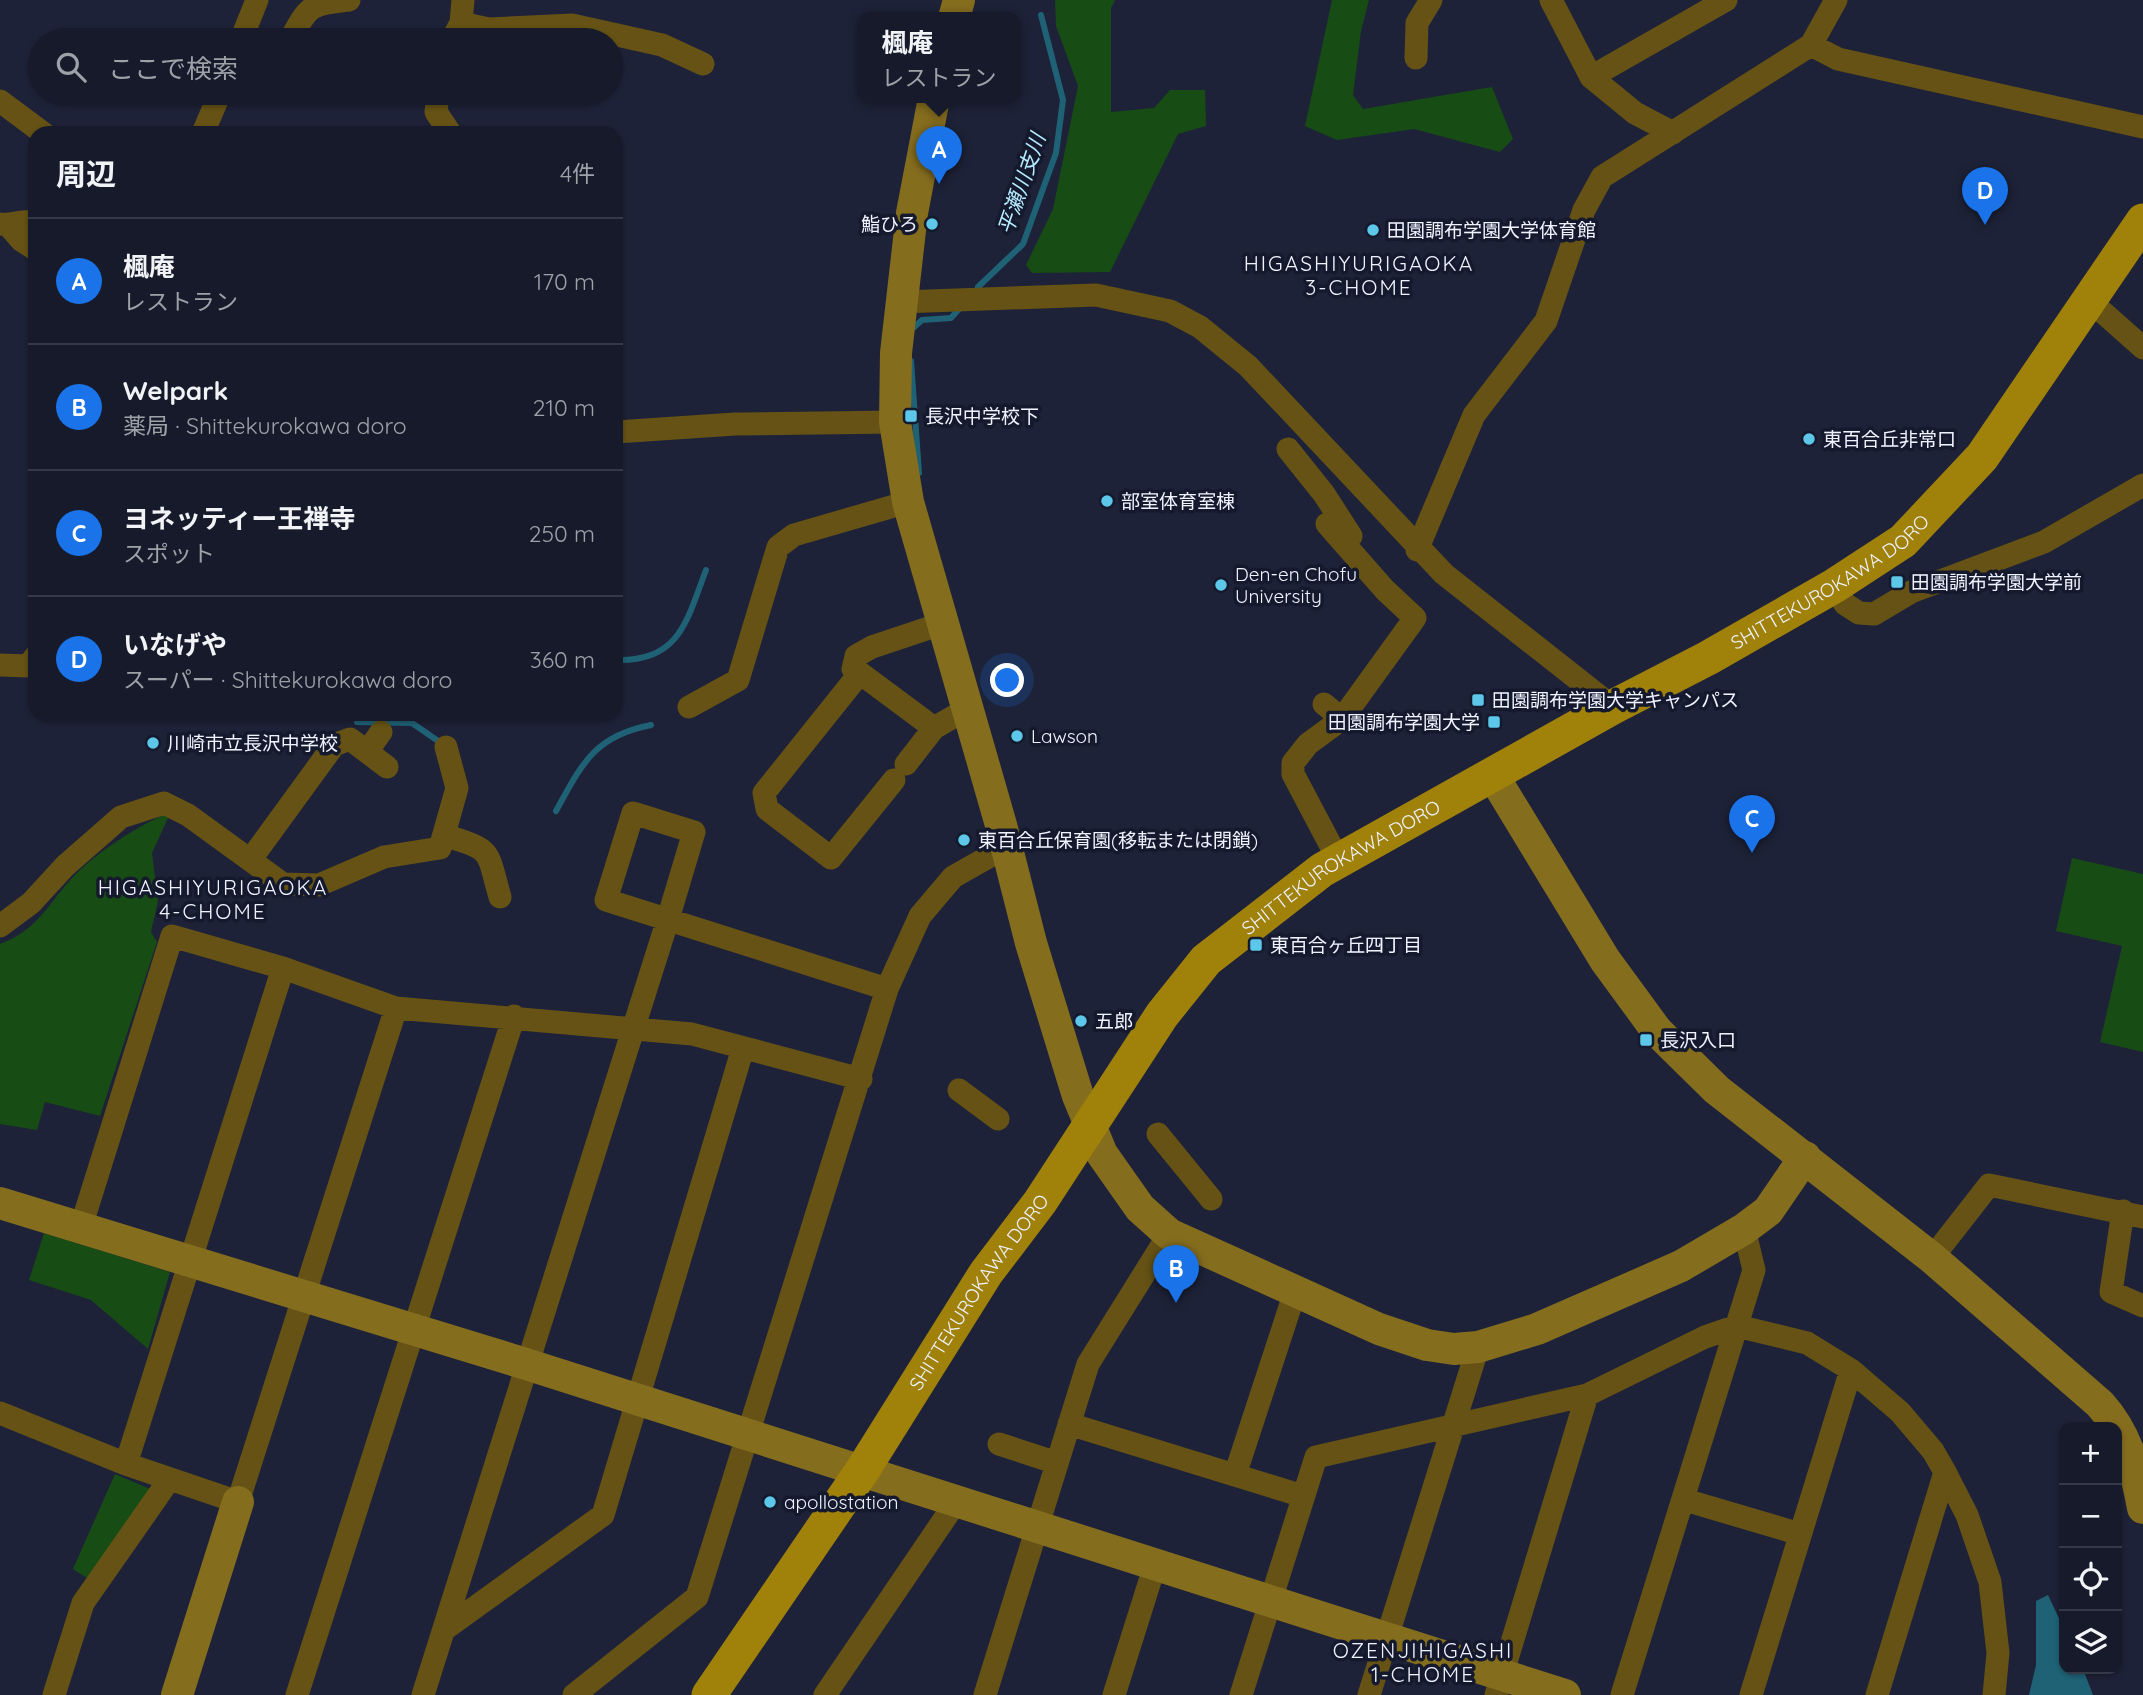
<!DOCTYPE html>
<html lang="ja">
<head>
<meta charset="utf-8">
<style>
	body { margin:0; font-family:Quicksand,"Noto Sans JP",sans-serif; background:#1f2332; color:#f1f3f6 }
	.controls { position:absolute; right:21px; bottom:21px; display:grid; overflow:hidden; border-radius:14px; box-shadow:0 2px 5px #0004 }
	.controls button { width:63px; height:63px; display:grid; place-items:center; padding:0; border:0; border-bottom:2px solid #353847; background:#161a2a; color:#f1f3f6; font:35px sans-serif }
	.you { position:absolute; left:1008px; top:681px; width:24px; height:24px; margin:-18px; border:5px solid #fff; border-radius:50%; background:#1a73e8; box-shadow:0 0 0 10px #1a73e833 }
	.badge { display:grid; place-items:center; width:46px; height:46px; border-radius:50%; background:#1a73e8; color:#fff; font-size:23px; font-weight:700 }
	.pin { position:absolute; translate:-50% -58px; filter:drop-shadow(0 2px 4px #0008) }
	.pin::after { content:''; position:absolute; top:37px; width:24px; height:21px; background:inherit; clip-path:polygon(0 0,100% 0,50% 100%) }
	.popup { position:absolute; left:857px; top:12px; width:164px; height:91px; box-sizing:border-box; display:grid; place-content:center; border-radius:14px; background:#161a2a; filter:drop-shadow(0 2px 5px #0005); font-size:23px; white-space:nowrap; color:#9ea1a8 }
	.popup b { font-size:26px; color:#f1f3f6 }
	.popup::after { content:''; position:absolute; left:50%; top:100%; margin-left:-14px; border:14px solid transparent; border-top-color:#161a2a }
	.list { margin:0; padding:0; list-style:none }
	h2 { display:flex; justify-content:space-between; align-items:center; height:91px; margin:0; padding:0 28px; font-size:30px }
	h2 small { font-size:23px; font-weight:400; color:#9ea1a8 }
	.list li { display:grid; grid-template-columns:46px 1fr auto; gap:21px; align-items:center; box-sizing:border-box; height:126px; padding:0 28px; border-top:2px solid #353847 }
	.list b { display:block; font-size:26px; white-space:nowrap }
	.list p { margin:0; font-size:23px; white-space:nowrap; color:#9ea1a8 }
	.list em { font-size:23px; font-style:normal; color:#9ea1a8 }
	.icon { flex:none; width:38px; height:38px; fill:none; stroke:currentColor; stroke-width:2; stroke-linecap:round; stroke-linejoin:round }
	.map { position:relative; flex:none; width:2143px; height:1695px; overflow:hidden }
	.search { position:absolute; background:#161a2a; box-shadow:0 2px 5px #0004; left:28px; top:28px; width:595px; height:77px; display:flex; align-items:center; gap:18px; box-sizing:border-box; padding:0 24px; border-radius:38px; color:#9ea1a8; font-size:26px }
	.panel { position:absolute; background:#161a2a; box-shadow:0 2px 5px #0004; left:28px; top:126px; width:595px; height:595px; border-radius:21px }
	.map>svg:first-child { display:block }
	.green { fill:#184c15 }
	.water { fill:#1f6276 }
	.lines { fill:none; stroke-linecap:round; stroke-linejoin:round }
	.stream { stroke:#1f6276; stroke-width:6 }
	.street { stroke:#655214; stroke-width:23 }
	.secondary { stroke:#856d1e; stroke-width:32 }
	.primary { stroke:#a0810a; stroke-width:35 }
	.poi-dot { fill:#5cc7e8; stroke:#14192d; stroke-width:2.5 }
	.labels { text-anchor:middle; stroke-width:7; stroke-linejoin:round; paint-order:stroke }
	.poi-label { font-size:19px; fill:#eff3ff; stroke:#14192d; text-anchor:start }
	.street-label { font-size:19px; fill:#eff3ff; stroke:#14192d }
	.water-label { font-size:21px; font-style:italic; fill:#b6ecff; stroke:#14192d }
	.neighbourhood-label { font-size:21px; letter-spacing:2px; fill:#eff3ff; stroke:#14192d }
</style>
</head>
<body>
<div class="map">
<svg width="2143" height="1695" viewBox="0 0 2143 1695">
	<rect width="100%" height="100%" fill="#1d2238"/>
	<path class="green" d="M 1055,0 L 1115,0 L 1111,8 L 1111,112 L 1154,108 L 1170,90 L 1205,90 L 1206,126 L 1178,134 L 1110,272 L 1032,273 L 1026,265 L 1053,209 L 1078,86 L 1056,26 Z
		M 1332,0 L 1369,0 L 1361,31 L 1353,95 L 1363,109 L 1492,87 L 1513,139 L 1500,152 L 1414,129 L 1337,140 L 1305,126 Z
		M 163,815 L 168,818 L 152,853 L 158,901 L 151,932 L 157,942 L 100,1116 L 45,1102 L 37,1130 L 0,1124 L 0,944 C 42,929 52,895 82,868 C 106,847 133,829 163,815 Z
		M 2072,858 L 2143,874 L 2143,1052 L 2100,1042 L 2122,946 L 2056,931 Z
		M 44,1233 L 170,1272 L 148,1349 L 91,1300 L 29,1280 Z
		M 115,1474 L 150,1489 L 90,1580 L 73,1569 Z"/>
	<path class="water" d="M 2048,1595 L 2064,1629 L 2064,1669 L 2083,1669 L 2093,1695 L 2029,1695 L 2036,1665 L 2036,1601 Z"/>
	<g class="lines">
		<path class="stream" d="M 978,287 L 1023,244 L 1056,153 L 1063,100 L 1041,15
			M 911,330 L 922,320 L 951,318 L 959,309
			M 911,361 L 919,473
			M 616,660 C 680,662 687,620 706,570
			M 357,722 L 412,723 L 441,743
			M 556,811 C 582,764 594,736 651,725"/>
		<path class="street" d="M 1551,0 L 1591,77 L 1635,113 L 1673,133
			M 461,23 L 489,29 L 572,25 L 662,45 L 703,64
			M 241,40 L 257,0
			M 290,40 C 310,4 309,5 349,0
			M 452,40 L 461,23 L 463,0
			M 1811,45 L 1838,59 L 2143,127
			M 1416,58 L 1417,23 L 1431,0
			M 1591,77 L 1726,0
			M 438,93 L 436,112 L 450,133
			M 0,101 L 43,133
			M 203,133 L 220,93
			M 0,224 C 13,226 22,219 35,222
			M 8,225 L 21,240 L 35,249
			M 2089,300 L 2143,348
			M 901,302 L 1096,295 L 1170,311 L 1200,327 L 1248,366 L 1444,574 L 1613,707
			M 616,432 L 735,424 L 895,422
			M 1288,449 L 1324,494 L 1351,536
			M 1327,524 L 1385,590 L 1415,618 L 1342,719 L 1308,744 L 1293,763 L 1293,774 L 1339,861
			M 1417,550 L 1474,415 L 1546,321 L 1584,210 L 1602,177 L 1811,45 L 1836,0
			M 1834,586 L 1845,604 L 1859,613 L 1874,614 L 1911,592 L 2044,542 L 2143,485
			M 0,665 L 28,666 L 35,657
			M 857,677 L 853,669 L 856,656 L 872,647 L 944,623
			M 1324,704 L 1342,719
			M 689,707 L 738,680 L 778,547 L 794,535 L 908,502
			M 367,752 L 381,732
			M 906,764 L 934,728
			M 894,780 L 831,858 L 767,809 L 764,793 L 860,673 L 934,728 L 967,709
			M 444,835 C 494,851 486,848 500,897
			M 251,859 L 334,745 L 350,739 L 387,767
			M 0,926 L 31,903 L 65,866 L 121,817 L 164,803 L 188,815 L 283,884 L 319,885 L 384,857 L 440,848 L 457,788 L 446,747
			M 959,1090 L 998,1119
			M 1158,1134 L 1211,1199
			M 2123,1211 L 2111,1292 L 2143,1306
			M 81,1227 L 172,936 L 283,968 L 396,1008 L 692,1034 L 861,1079
			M 1932,1258 L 1989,1185 L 2143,1217
			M 0,1413 L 126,1464 L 238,1502 L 396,1008
			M 1069,1424 L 1303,1496
			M 999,1444 L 1057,1463
			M 126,1464 L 283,968
			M 1235,1475 L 1295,1292
			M 1685,1500 L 1800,1534
			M 445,1629 L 603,1515 L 743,1048
			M 54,1695 L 83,1603 L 169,1480
			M 297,1695 L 514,1016
			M 423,1695 L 668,919 L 694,832 L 633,813 L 606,900 L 887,989
			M 574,1695 L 697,1597 L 887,989 L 920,916 L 953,877 L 1006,847
			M 825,1695 L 956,1502
			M 985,1695 L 1088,1364 L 1169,1234
			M 1114,1695 L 1155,1565
			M 1241,1695 L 1316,1457 L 1587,1395 L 1705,1337 L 1737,1326 L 1807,1343 L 1851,1370 L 1900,1412 L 1933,1451 L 1945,1472 L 1967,1515 L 1990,1582 L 1998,1653 L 1994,1695
			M 1369,1695 L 1478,1347
			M 1496,1695 L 1587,1395
			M 1622,1695 L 1754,1270 L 1744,1229
			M 1751,1695 L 1851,1370
			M 1877,1695 L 1945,1472"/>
		<path class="secondary" d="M 954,18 L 959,0
			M 934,98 L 912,213 L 896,353 L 895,422 L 908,502 L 1001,825 L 1031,943 L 1078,1096 L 1102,1154 L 1140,1208 L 1169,1234 L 1379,1329 L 1427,1345 L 1454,1349 L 1478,1347 L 1537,1329 L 1681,1266 L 1744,1229 L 1768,1211 L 1805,1157
			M 1492,774 L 1605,960 L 1657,1031 L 1717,1090 L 1932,1258 L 2100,1404 C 2127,1434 2136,1469 2143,1508
			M 0,1203 L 526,1364 L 1565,1695
			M 177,1695 L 238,1502"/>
		<path class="primary" id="s1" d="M 709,1695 L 862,1471 L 986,1273 L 1040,1202 L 1162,1015 L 1206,960 L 1322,870 L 1613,707 L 1708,658 L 1834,586 L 1903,541 L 1982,457 L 2143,221"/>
	</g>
	<g class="poi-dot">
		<circle cx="932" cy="224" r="7"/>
		<circle cx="1373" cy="230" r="7"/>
		<rect x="904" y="409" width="14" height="14" rx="3.5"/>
		<circle cx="1809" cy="439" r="7"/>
		<circle cx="1107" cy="501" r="7"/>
		<rect x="1890" y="575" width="14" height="14" rx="3.5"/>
		<circle cx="1221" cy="585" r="7"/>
		<rect x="1471" y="693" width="14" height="14" rx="3.5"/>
		<rect x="1487" y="715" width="14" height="14" rx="3.5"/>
		<circle cx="1017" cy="736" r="7"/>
		<circle cx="153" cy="743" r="7"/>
		<circle cx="964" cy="840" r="7"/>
		<rect x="1249" y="938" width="14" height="14" rx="3.5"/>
		<circle cx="1081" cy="1021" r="7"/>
		<rect x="1639" y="1033" width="14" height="14" rx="3.5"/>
		<circle cx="770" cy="1502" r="7"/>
	</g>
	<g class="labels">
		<g class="poi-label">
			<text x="918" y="231" text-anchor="end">鮨ひろ</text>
			<text x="1387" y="237">田園調布学園大学体育館</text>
			<text x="925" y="423">長沢中学校下</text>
			<text x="1823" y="446">東百合丘非常口</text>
			<text x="1121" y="508">部室体育室棟</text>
			<text x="1235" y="581">Den-en Chofu<tspan x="1235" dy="22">University</tspan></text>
			<text x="1911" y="589">田園調布学園大学前</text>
			<text x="1492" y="707">田園調布学園大学キャンパス</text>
			<text x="1480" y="729" text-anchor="end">田園調布学園大学</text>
			<text x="1031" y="743">Lawson</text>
			<text x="167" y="750">川崎市立長沢中学校</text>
			<text x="978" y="847">東百合丘保育園(移転または閉鎖)</text>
			<text x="1270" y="952">東百合ヶ丘四丁目</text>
			<text x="1095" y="1028">五郎</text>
			<text x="1660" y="1047">長沢入口</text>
			<text x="784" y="1509">apollostation</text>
		</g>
		<g class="street-label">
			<text dy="7" stroke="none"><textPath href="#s1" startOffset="1619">SHITTEKUROKAWA DORO</textPath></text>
			<text dy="7" stroke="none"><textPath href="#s1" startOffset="1052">SHITTEKUROKAWA DORO</textPath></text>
			<text dy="7" stroke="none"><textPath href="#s1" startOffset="485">SHITTEKUROKAWA DORO</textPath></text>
		</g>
		<g class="water-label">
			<text transform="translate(1022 184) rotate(-71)" y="7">平瀬川支川</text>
		</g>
		<g class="neighbourhood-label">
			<text x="1359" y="271">HIGASHIYURIGAOKA<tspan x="1359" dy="24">3-CHOME</tspan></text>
			<text x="213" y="895">HIGASHIYURIGAOKA<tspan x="213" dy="24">4-CHOME</tspan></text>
			<text x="1423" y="1658">OZENJIHIGASHI<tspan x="1423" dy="24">1-CHOME</tspan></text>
		</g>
	</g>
</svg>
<div class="controls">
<button>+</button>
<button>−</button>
<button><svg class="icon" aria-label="locate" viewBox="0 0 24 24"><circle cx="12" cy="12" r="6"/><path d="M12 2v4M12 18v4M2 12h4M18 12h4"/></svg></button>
<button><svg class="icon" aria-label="layers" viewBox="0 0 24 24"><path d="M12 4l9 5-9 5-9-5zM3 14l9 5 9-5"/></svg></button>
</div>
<div class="you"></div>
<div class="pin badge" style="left:939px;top:184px">A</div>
<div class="popup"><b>楓庵</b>レストラン</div>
<div class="pin badge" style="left:1176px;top:1303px">B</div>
<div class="pin badge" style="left:1752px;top:853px">C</div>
<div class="pin badge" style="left:1985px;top:225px">D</div>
<div class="search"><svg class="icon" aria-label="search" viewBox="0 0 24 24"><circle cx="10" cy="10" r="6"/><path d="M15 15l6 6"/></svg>ここで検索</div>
<section class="panel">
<h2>周辺<small>4件</small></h2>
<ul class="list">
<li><span class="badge">A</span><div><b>楓庵</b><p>レストラン</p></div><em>170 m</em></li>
<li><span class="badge">B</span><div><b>Welpark</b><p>薬局 · Shittekurokawa doro</p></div><em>210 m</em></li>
<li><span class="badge">C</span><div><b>ヨネッティー王禅寺</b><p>スポット</p></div><em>250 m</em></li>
<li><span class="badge">D</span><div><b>いなげや</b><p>スーパー · Shittekurokawa doro</p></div><em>360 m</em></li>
</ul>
</section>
</div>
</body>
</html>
